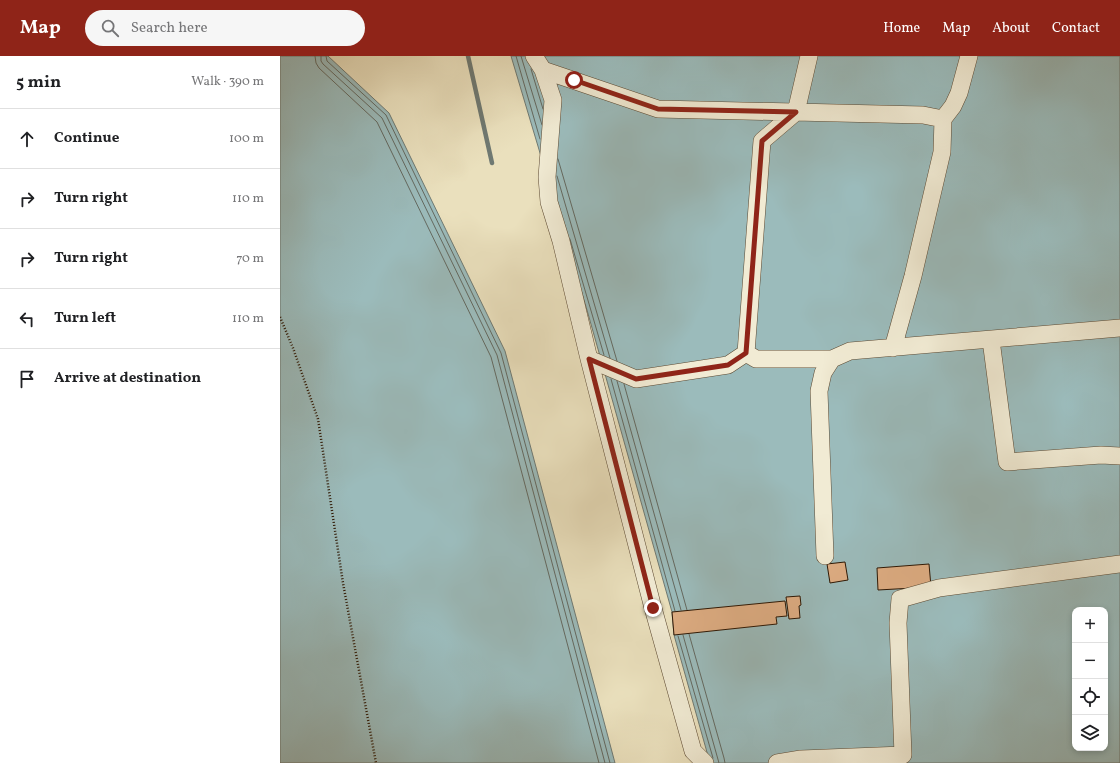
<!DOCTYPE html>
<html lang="en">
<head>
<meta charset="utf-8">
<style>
	body { margin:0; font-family:Vollkorn,serif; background:#f6f6f6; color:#202124 }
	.controls { position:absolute; right:12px; bottom:12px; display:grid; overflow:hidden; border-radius:8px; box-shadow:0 2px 6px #0003 }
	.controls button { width:36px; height:36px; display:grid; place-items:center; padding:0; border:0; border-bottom:1px solid #e0e0e0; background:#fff; color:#202124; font:20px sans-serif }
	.stop { position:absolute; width:12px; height:12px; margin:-9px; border:3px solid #8f2418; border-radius:50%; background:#fff }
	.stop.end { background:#8f2418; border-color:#fff; box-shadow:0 1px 4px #0008 }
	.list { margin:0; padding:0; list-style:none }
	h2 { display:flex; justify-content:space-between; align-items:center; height:52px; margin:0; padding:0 16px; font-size:17px }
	h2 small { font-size:13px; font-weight:400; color:#757577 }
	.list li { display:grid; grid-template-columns:26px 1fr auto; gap:12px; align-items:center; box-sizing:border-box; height:60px; padding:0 16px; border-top:1px solid #e0e0e0 }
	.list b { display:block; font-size:15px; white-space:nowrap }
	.list em { font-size:13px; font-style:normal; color:#757577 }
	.icon { flex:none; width:22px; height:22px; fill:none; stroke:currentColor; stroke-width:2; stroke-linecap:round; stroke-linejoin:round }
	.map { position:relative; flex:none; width:840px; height:707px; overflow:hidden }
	header { display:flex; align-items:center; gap:24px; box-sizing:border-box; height:56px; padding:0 20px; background:#8f2418; color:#fff }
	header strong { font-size:19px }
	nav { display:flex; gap:22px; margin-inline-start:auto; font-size:14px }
	.search { width:280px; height:36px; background:#f6f6f6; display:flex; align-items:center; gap:10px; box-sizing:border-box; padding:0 14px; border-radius:22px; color:#757577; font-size:15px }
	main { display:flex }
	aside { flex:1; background:#fff }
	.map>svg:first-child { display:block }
	.water { fill:#9bbbbb; stroke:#6f7972; fill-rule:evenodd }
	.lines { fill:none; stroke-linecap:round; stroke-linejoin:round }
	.shore { stroke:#646960; stroke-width:1 }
	.stream { stroke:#6f7972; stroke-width:4.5 }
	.building { fill:#dead83; stroke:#2d1704 }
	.minor-casing { stroke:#5c4932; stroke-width:18 }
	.path { stroke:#2d1704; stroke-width:2.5; stroke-dasharray:1 2; stroke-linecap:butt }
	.minor { stroke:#f1ebd4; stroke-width:17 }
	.route { stroke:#8f2418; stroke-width:5 }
</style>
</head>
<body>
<header>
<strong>Map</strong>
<div class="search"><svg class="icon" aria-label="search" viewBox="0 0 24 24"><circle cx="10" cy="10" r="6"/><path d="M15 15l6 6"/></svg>Search here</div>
<nav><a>Home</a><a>Map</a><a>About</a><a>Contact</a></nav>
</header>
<main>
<aside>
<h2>5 min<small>Walk · 390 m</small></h2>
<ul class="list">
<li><svg class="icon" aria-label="ahead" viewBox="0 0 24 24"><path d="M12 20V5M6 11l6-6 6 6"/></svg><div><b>Continue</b></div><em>100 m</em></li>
<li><svg class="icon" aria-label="right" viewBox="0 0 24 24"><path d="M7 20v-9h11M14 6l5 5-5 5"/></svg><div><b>Turn right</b></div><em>110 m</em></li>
<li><svg class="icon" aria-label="right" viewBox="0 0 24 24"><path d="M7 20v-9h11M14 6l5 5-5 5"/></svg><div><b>Turn right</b></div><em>70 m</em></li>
<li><svg class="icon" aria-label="left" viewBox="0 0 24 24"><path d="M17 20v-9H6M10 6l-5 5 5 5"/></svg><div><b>Turn left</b></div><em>110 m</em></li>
<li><svg class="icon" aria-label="arrive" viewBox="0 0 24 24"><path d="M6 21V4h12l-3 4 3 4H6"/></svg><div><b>Arrive at destination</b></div></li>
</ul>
</aside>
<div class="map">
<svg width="840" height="707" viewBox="0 0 840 707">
	<rect width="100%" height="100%" fill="#eae0bd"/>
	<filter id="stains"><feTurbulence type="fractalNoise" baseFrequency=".005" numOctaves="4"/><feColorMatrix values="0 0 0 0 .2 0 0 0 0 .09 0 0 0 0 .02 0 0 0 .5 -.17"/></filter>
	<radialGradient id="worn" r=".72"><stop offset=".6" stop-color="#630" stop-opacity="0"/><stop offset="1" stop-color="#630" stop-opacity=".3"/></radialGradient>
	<path class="water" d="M 0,0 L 48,0 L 109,57 L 225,295 L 335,707 L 0,707 Z
		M 231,0 L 840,0 L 840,707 L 430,707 L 394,579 L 392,556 L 307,254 ZM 795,554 L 825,554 L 825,692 L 795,692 Z"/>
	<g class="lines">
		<path class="shore" d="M 35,0 L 36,7 L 39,12 L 97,66 L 211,301 L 319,707
			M 41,0 L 41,5 L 43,8 L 102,62 L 217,299 L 325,707
			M 46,0 L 47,5 L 106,59 L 221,297 L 330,707
			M 236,0 L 260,83
			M 241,0 L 262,69
			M 251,13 L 263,53
			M 278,103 L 337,305
			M 277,120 L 330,302
			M 290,183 L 324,299
			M 331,323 L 395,555
			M 337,325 L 401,554
			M 344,328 L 407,554
			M 409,578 L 444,702 L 445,707
			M 403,579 L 439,707
			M 398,580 L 433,702"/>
		<path class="stream" d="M 188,0 L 212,107"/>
	</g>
	<path class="building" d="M 565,506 L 568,524 L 550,527 L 547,508 Z
		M 649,508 L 651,531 L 598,534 L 597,512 Z
		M 520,540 L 521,549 L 519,550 L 520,562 L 509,563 L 506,541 Z
		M 505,545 L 507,560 L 496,561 L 497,568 L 394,579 L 392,556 Z"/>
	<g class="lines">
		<defs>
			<path id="minor" d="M 254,0 L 263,14 L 273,44 L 267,121 L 269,146 L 281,185 L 309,303 L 373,552 L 413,695 L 425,707
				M 529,0 L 516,56 L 482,85 L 466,297 L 476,303 L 552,303
				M 263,14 L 378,53 L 643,59 L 663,63 L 673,50 L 679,37 L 689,0
				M 711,284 L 727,406 L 821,399 L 840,400
				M 613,292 L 633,220 L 662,96 L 663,63
				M 309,303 L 356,323 L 448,309 L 466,297
				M 545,500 L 539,335 L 543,317 L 552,303 L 570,295 L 840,272
				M 497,707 L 521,703 L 623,699 L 618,567 L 620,543 L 659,532 L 840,508"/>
		</defs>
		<use href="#minor" class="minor-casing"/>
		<path class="path" d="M 0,261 L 13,292 L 38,363 L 63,527 L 96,707"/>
		<use href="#minor" class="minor"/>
	</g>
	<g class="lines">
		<path class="route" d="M 294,24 L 378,53 L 516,56 L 482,85 L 466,297 L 448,309 L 356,323 L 309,303 L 373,552"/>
	</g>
	<rect width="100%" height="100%" filter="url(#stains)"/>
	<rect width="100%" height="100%" fill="url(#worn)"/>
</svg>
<div class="controls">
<button>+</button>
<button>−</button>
<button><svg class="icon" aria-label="locate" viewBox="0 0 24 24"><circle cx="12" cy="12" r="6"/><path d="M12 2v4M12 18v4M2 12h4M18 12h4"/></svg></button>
<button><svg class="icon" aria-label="layers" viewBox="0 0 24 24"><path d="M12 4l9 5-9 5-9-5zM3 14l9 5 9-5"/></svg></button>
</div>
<div class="stop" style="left:294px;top:24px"></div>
<div class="stop end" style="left:373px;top:552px"></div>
</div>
</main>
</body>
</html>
